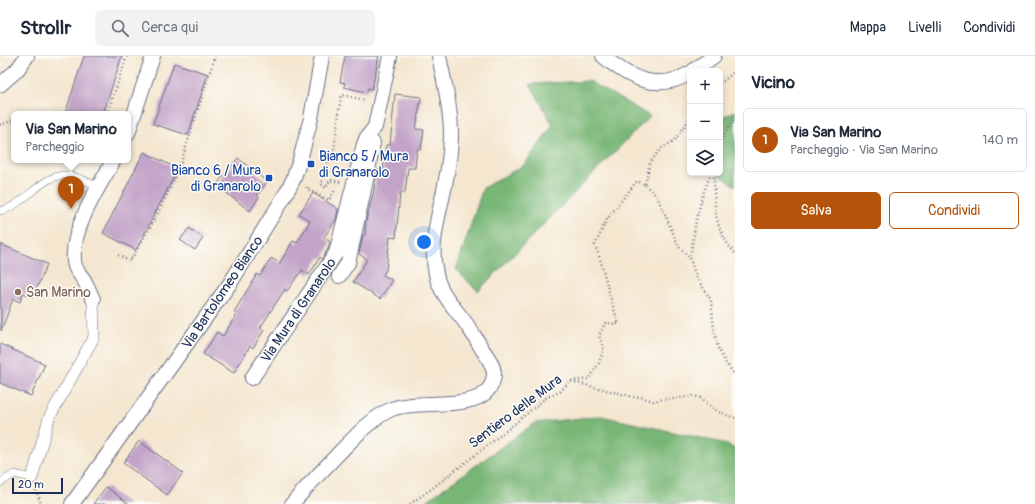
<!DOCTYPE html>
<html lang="it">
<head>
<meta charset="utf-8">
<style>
	body { margin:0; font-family:Pangolin,sans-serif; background:#f2f2f3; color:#1f2937 }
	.controls { position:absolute; right:12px; top:12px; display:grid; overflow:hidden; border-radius:6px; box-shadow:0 2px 6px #0003 }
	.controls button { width:36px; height:36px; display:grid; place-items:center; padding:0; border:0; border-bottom:1px solid #e0e1e3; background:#fff; color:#1f2937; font:20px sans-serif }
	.scale { position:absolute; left:12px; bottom:10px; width:51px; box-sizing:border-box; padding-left:4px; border:2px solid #1b2f5e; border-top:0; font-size:11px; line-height:14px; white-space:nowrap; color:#1b2f5e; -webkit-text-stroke:3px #fdfcf7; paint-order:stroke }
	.you { position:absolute; left:424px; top:186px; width:14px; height:14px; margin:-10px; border:3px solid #fff; border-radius:50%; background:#1a73e8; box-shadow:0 0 0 6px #1a73e833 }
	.badge { display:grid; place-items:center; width:26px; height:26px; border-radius:50%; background:#b45309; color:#fff; font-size:13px; font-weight:700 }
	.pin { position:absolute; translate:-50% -33px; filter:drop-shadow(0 1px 2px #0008) }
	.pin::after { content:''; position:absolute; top:21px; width:14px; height:12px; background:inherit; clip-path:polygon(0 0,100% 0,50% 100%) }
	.popup { position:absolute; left:11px; top:55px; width:120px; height:52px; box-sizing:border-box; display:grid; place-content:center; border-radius:6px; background:#fff; filter:drop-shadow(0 1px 3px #0005); font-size:13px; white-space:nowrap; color:#747a83 }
	.popup b { font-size:15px; color:#1f2937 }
	.popup::after { content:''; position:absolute; left:50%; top:100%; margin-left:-8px; border:8px solid transparent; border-top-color:#fff }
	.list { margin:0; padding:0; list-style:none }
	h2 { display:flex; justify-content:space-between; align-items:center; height:52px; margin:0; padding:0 16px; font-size:17px }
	h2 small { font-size:13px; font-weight:400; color:#747a83 }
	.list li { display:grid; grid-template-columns:26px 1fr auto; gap:12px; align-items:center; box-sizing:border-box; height:64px; margin:0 8px 8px; padding:0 8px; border:1px solid #e0e1e3; border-radius:6px }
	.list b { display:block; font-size:15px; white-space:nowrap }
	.list p { margin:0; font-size:13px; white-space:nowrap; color:#747a83 }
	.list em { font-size:13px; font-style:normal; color:#747a83 }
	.actions { display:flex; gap:8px; padding:12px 16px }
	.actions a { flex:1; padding:9px 0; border:1px solid #b45309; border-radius:6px; text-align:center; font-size:14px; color:#b45309 }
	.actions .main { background:#b45309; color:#fff }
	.icon { flex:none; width:22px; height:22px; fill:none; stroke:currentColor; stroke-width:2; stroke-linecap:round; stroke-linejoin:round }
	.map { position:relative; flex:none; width:735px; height:448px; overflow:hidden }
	header { display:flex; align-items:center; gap:24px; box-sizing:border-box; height:56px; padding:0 20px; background:#fff; border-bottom:1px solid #e0e1e3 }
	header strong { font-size:19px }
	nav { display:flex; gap:22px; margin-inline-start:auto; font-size:14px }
	.search { width:280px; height:36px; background:#f2f2f3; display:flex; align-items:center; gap:10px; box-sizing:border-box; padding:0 14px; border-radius:6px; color:#747a83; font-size:15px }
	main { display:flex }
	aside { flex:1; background:#fff }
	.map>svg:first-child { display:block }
	.forest { fill:#78b675; stroke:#4a726a }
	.building { fill:#c3a4c8 }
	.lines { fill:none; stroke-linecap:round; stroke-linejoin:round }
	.service-casing { stroke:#676f86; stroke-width:8 }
	.pedestrian-casing { stroke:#676f86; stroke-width:12 }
	.minor-casing { stroke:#676f86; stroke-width:16 }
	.path { stroke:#676f86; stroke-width:2.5; stroke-dasharray:1 3; stroke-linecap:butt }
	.service { stroke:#fff; stroke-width:7 }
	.pedestrian { stroke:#fff; stroke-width:11 }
	.minor { stroke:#fff; stroke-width:14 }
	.transit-dot { fill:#1a4fb4; stroke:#fdfcf7; stroke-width:1.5 }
	.education-dot { fill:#8d6e63; stroke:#fdfcf7; stroke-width:1.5 }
	.labels { text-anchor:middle; stroke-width:3; stroke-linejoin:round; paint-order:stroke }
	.transit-label { font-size:14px; fill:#164399; stroke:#fdfcf7; text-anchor:start }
	.education-label { font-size:14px; fill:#785e54; stroke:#fdfcf7; text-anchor:start }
	.street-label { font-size:14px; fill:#1b2f5e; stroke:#fdfcf7 }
</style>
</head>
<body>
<header>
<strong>Strollr</strong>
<div class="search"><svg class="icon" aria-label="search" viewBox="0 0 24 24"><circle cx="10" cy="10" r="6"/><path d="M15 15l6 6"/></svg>Cerca qui</div>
<nav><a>Mappa</a><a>Livelli</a><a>Condividi</a></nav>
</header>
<main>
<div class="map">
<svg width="735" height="448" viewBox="0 0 735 448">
	<rect width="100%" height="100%" fill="#fdfcf7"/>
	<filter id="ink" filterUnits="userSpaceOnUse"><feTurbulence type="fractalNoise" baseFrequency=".025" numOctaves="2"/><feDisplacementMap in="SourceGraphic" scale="8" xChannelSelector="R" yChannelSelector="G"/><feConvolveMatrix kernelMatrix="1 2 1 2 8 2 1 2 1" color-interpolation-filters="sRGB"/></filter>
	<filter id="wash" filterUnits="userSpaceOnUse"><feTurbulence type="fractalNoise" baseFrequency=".012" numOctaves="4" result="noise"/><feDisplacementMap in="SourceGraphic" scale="16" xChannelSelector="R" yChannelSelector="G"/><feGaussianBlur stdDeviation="0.9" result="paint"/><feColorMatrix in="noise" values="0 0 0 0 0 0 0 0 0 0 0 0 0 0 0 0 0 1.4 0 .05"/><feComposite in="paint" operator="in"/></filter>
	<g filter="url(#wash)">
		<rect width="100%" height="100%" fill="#f4e6cf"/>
		<path class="forest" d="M 589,25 L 650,60 L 478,235 L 456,214 L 483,132 L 524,109 L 553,69 L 530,28 Z
			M 735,55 L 735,130 L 717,117 L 720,117 L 720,62 Z
			M 601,360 L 723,387 L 735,393 L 735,448 L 422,448 L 535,367 Z"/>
		<g id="blocks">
			<path class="building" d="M 84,0 L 122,0 L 103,58 L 65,58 Z
				M 345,0 L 379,0 L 372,33 L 368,32 L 367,36 L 357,34 L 344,31 L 345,27 L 340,26 Z
				M 174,7 L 208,18 L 188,79 L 153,68 Z
				M 395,38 L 421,41 L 416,73 L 424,74 L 421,93 L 417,93 L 415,112 L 408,112 L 405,137 L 400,137 L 396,182 L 390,181 L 386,214 L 383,219 L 392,224 L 380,243 L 353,226 L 367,203 L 359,198 L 363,179 L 365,179 L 366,165 L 374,134 L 377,114 L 383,114 L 386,89 L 390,89 Z
				M 144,96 L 178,113 L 136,194 L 103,177 Z
				M 238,102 L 267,126 L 257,139 L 259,141 L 250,155 L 216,129 Z
				M 313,137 L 338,153 L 336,164 L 324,181 L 330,186 L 328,193 L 322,203 L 320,201 L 309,219 L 302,214 L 287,235 L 285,233 L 260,272 L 264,274 L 253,292 L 250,290 L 234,317 L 203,298 L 217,276 L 223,280 L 237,258 L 234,256 L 257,218 L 260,220 L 271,202 L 280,207 L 293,185 L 297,187 L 310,165 L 299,158 Z
				M 189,172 L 203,182 L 195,194 L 180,184 Z
				M 0,188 L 47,208 L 33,241 L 23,237 L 20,246 L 13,243 L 1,275 Z
				M 0,288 L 45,308 L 31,340 L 0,327 Z
				M 139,385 L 183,417 L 167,439 L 123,407 Z
				M 106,431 L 129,448 L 93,448 Z"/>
		</g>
	</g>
	<g filter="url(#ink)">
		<use href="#blocks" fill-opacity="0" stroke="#676f86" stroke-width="1"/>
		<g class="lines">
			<defs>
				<path id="service" d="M 0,155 C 26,149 41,118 67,119 C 78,120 89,127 99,131
					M 0,427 L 14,418 L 32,422"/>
				<path id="pedestrian" d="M 32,422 L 49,362 L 94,281 L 93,243"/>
				<path id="minor" d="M 603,0 C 629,22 657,37 690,17
					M 693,15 L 714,0
					M 0,29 L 17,14 L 27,0
					M 128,77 L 153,0
					M 339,220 L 348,207 L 367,120 L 373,87
					M 93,243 C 90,237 88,231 85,226 C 82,220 77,216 75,210 C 67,179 99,130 114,104
					M 252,322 L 336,197 L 364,88 L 367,81 L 375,71 L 390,0
					M 72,448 L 231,226 L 284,141 L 293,124 L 300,104 L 311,62 L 322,0
					M 292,448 C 307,430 323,414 339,397 C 355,381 371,362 392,353 C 416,343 472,355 488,334 C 492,329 494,324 494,317 C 493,308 487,300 482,293 C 478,286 474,279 469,272 C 458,255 440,239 436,218 C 429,186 439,160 445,129 C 448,113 451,94 451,78 C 451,52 444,25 439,0"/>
			</defs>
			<use href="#service" class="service-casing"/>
			<use href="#pedestrian" class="pedestrian-casing"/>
			<use href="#minor" class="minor-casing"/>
			<path class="path" d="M 720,28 L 735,15
				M 28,58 L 29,58
				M 107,58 L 127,0
				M 0,69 L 14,64
				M 720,85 L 728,72 L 735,63
				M 711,117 L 703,138 L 696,165 L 690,202 L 696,221 L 711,244 L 714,273 L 718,292 L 725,306 L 735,319
				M 714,117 C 714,147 713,173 735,197
				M 340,126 L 330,124 L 326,132 L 321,128 L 327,107 L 333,102 L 341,40 L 343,39 L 365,44
				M 645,129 L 657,140 L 679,191 L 690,202
				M 307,131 L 307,133 L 329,144 L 335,134
				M 118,199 L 130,205 L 157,159 L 179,113 L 215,0
				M 571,325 L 589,323 L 599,307 L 604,293 L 599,280 L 605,267 L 619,268 C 609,242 605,215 595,189 L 607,163 L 637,125 L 645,129 L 650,106 L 662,92 L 675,84 L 690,62
				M 36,434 L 41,448
				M 410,448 L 434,431 L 502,378 L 547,341 L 560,336 L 570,325 L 634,341 L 641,341 L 653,345 L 665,343 L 675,343 L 693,340 L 701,342 L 718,356 L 735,362"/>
			<use href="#service" class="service"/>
			<use href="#pedestrian" class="pedestrian"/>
			<use href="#minor" class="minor"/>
		</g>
	</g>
	<g class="transit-dot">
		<rect x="307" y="104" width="8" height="8" rx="2"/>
		<rect x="265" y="118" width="8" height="8" rx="2"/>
	</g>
	<circle class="education-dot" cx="18" cy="236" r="4"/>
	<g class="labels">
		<g class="transit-label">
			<text x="319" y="105">Bianco 5 / Mura<tspan x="319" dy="16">di Granarolo</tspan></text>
			<text x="261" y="119" text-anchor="end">Bianco 6 / Mura<tspan x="261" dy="16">di Granarolo</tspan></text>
		</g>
		<g class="education-label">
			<text x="26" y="241">San Marino</text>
		</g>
		<g class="street-label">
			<text transform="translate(222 236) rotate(-56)" y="5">Via Bartolomeo Bianco</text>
			<text transform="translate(298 254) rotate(-56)" y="5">Via Mura di Granarolo</text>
			<text transform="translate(515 355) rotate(-37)" y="5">Sentiero delle Mura</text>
		</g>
	</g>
</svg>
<div class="controls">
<button>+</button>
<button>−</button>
<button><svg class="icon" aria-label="layers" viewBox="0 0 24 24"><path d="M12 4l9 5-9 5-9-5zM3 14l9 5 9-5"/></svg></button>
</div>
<div class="scale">20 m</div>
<div class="you"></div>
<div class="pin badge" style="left:71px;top:153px">1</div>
<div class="popup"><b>Via San Marino</b>Parcheggio</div>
</div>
<aside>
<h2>Vicino<small></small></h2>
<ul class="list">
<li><span class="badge">1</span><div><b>Via San Marino</b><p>Parcheggio · Via San Marino</p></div><em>140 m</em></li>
</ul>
<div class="actions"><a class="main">Salva</a><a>Condividi</a></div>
</aside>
</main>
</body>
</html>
